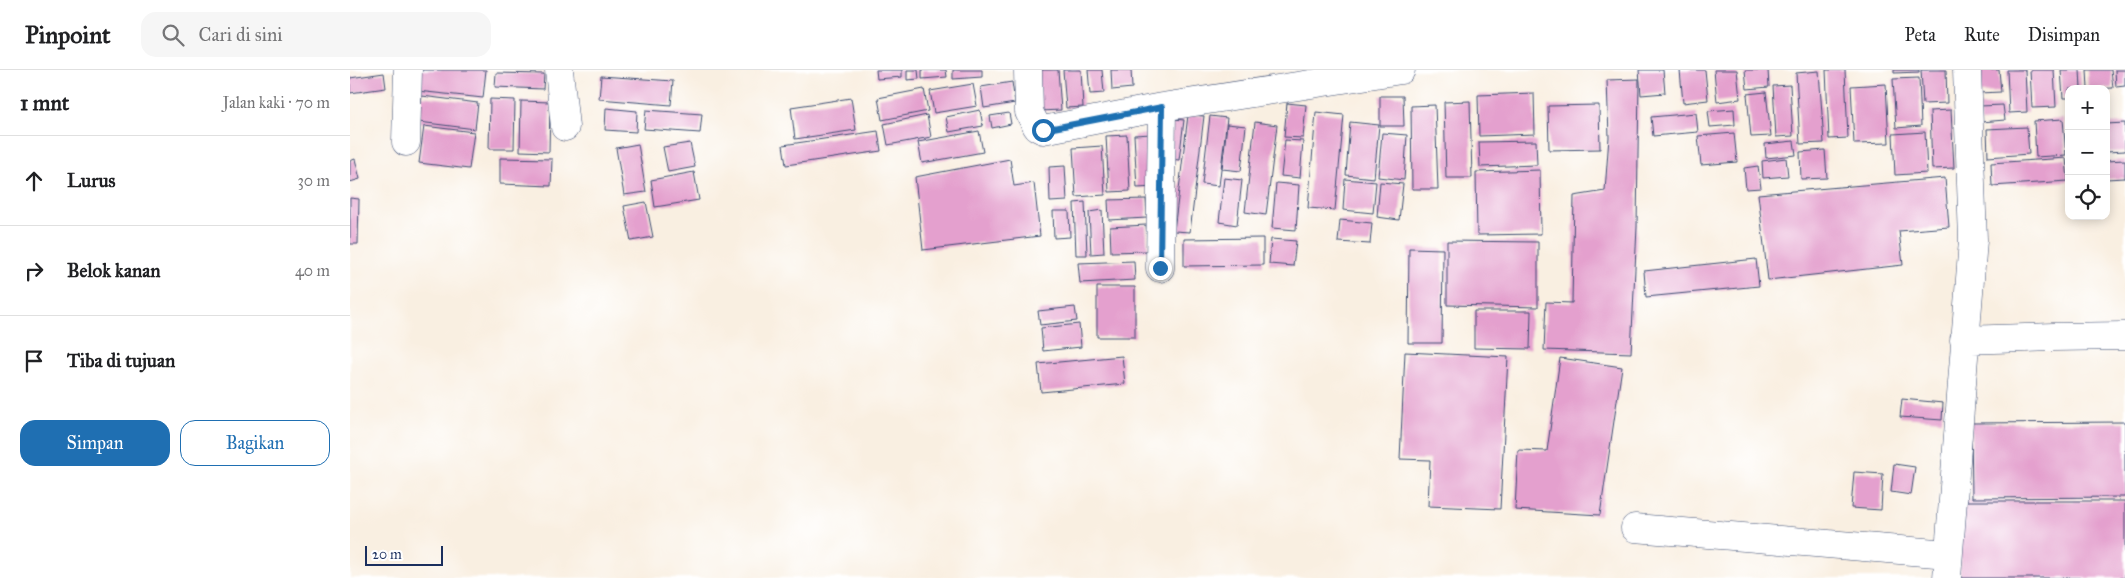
<!DOCTYPE html>
<html lang="id">
<head>
<meta charset="utf-8">
<style>
	body { margin:0; font-family:"IM FELL Great Primer",serif; background:#f6f6f6; color:#202124 }
	.controls { position:absolute; right:15px; top:15px; display:grid; overflow:hidden; border-radius:10px; box-shadow:0 2px 12px #0003 }
	.controls button { width:45px; height:45px; display:grid; place-items:center; padding:0; border:0; border-bottom:1px solid #e0e0e0; background:#fff; color:#202124; font:25px sans-serif }
	.scale { position:absolute; left:15px; bottom:12px; width:78px; box-sizing:border-box; padding-left:5px; border:2px solid #1b2f5e; border-top:0; font-size:14px; line-height:18px; white-space:nowrap; color:#1b2f5e; -webkit-text-stroke:4px #fff; paint-order:stroke }
	.stop { position:absolute; width:15px; height:15px; margin:-11px; border:4px solid #1f6fb2; border-radius:50%; background:#fff }
	.stop.end { background:#1f6fb2; border-color:#fff; box-shadow:0 1px 5px #0008 }
	.list { margin:0; padding:0; list-style:none }
	h2 { display:flex; justify-content:space-between; align-items:center; height:65px; margin:0; padding:0 20px; font-size:21px }
	h2 small { font-size:16px; font-weight:400; color:#757577 }
	.list li { display:grid; grid-template-columns:32px 1fr auto; gap:15px; align-items:center; box-sizing:border-box; height:90px; padding:0 20px; border-top:1px solid #e0e0e0 }
	.list b { display:block; font-size:19px; white-space:nowrap }
	.list em { font-size:16px; font-style:normal; color:#757577 }
	.actions { display:flex; gap:10px; padding:15px 20px }
	.actions a { flex:1; padding:11px 0; border:1px solid #1f6fb2; border-radius:15px; text-align:center; font-size:18px; color:#1f6fb2 }
	.actions .main { background:#1f6fb2; color:#fff }
	.icon { flex:none; width:28px; height:28px; fill:none; stroke:currentColor; stroke-width:2; stroke-linecap:round; stroke-linejoin:round }
	.map { position:relative; flex:none; width:1775px; height:508px; overflow:hidden }
	header { display:flex; align-items:center; gap:30px; box-sizing:border-box; height:70px; padding:0 25px; background:#fff; border-bottom:1px solid #e0e0e0 }
	header strong { font-size:24px }
	nav { display:flex; gap:28px; margin-inline-start:auto; font-size:18px }
	.search { width:350px; height:45px; background:#f6f6f6; display:flex; align-items:center; gap:12px; box-sizing:border-box; padding:0 18px; border-radius:15px; color:#757577; font-size:19px }
	main { display:flex }
	aside { flex:1; background:#fff }
	.map>svg:first-child { display:block }
	.building { fill:#e4a0ce }
	.lines { fill:none; stroke-linecap:round; stroke-linejoin:round }
	.minor-casing { stroke:#3c4c72; stroke-width:29 }
	.minor { stroke:#fff; stroke-width:28 }
	.route { stroke:#1f6fb2; stroke-width:6 }
</style>
</head>
<body>
<header>
<strong>Pinpoint</strong>
<div class="search"><svg class="icon" aria-label="search" viewBox="0 0 24 24"><circle cx="10" cy="10" r="6"/><path d="M15 15l6 6"/></svg>Cari di sini</div>
<nav><a>Peta</a><a>Rute</a><a>Disimpan</a></nav>
</header>
<main>
<aside>
<h2>1 mnt<small>Jalan kaki · 70 m</small></h2>
<ul class="list">
<li><svg class="icon" aria-label="ahead" viewBox="0 0 24 24"><path d="M12 20V5M6 11l6-6 6 6"/></svg><div><b>Lurus</b></div><em>30 m</em></li>
<li><svg class="icon" aria-label="right" viewBox="0 0 24 24"><path d="M7 20v-9h11M14 6l5 5-5 5"/></svg><div><b>Belok kanan</b></div><em>40 m</em></li>
<li><svg class="icon" aria-label="arrive" viewBox="0 0 24 24"><path d="M6 21V4h12l-3 4 3 4H6"/></svg><div><b>Tiba di tujuan</b></div></li>
</ul>
<div class="actions"><a class="main">Simpan</a><a>Bagikan</a></div>
</aside>
<div class="map">
<svg width="1775" height="508" viewBox="0 0 1775 508">
	<rect width="100%" height="100%" fill="#fff"/>
	<filter id="ink" filterUnits="userSpaceOnUse"><feTurbulence type="fractalNoise" baseFrequency=".02" numOctaves="2"/><feDisplacementMap in="SourceGraphic" scale="10" xChannelSelector="R" yChannelSelector="G"/><feConvolveMatrix kernelMatrix="1 2 1 2 8 2 1 2 1" color-interpolation-filters="sRGB"/></filter>
	<filter id="wash" filterUnits="userSpaceOnUse"><feTurbulence type="fractalNoise" baseFrequency=".0096" numOctaves="4" result="noise"/><feDisplacementMap in="SourceGraphic" scale="20" xChannelSelector="R" yChannelSelector="G"/><feGaussianBlur stdDeviation="1.12" result="paint"/><feColorMatrix in="noise" values="0 0 0 0 0 0 0 0 0 0 0 0 0 0 0 0 0 1.4 0 .05"/><feComposite in="paint" operator="in"/></filter>
	<g filter="url(#wash)">
		<rect width="100%" height="100%" fill="#f9efe1"/>
		<g id="blocks">
			<path class="building" d="M 70,0 L 136,0 L 133,28 L 67,21 Z
				M 526,0 L 552,0 L 552,7 L 527,9 Z
				M 557,0 L 568,0 L 569,9 L 557,10 Z
				M 572,0 L 596,0 L 597,7 L 572,9 Z
				M 603,0 L 632,0 L 632,7 L 603,9 Z
				M 686,0 L 708,0 L 711,40 L 689,41 Z
				M 713,0 L 731,0 L 733,37 L 716,38 Z
				M 738,0 L 752,0 L 754,23 L 740,24 Z
				M 761,0 L 781,0 L 782,18 L 762,20 Z
				M 1289,0 L 1313,0 L 1315,23 L 1291,25 Z
				M 1330,0 L 1355,0 L 1358,30 L 1333,33 Z
				M 1364,0 L 1387,0 L 1390,29 L 1367,32 Z
				M 1395,0 L 1418,0 L 1419,17 L 1397,19 Z
				M 1476,0 L 1495,0 L 1498,68 L 1479,69 Z
				M 1544,0 L 1569,0 L 1569,2 L 1544,3 Z
				M 1571,0 L 1596,0 L 1597,33 L 1573,34 Z
				M 1628,0 L 1649,0 L 1651,22 L 1629,23 Z
				M 1657,0 L 1675,0 L 1677,42 L 1659,43 Z
				M 1680,0 L 1704,0 L 1706,37 L 1682,38 Z
				M 1711,0 L 1730,0 L 1731,19 L 1719,19 L 1719,28 L 1713,28 Z
				M 1737,0 L 1761,0 L 1763,18 L 1738,19 Z
				M 1765,0 L 1775,0 L 1775,16 L 1766,17 Z
				M 1469,1 L 1474,73 L 1450,74 L 1446,3 Z
				M 34,3 L 36,18 L 0,23 L 0,8 Z
				M 146,3 L 194,4 L 193,19 L 145,17 Z
				M 251,6 L 323,11 L 321,35 L 249,29 Z
				M 1569,8 L 1571,56 L 1546,58 L 1543,9 Z
				M 1289,9 L 1287,157 L 1281,283 L 1194,280 L 1196,232 L 1222,233 L 1224,126 L 1255,121 L 1259,67 L 1257,10 Z
				M 662,12 L 665,33 L 634,38 L 631,17 Z
				M 623,14 L 627,36 L 584,43 L 580,21 Z
				M 1536,14 L 1539,73 L 1504,74 L 1501,16 Z
				M 1440,15 L 1443,66 L 1426,67 L 1423,16 Z
				M 574,19 L 578,41 L 532,50 L 528,28 Z
				M 1416,22 L 1421,66 L 1401,67 L 1397,24 Z
				M 1184,23 L 1185,64 L 1129,66 L 1128,25 Z
				M 72,26 L 128,33 L 125,59 L 69,52 Z
				M 1030,26 L 1053,26 L 1054,56 L 1030,56 Z
				M 501,28 L 506,60 L 445,69 L 441,37 Z
				M 140,29 L 165,30 L 164,79 L 139,79 Z
				M 171,31 L 200,32 L 199,82 L 170,81 Z
				M 1120,31 L 1122,108 L 1096,108 L 1094,32 Z
				M 937,33 L 956,35 L 953,68 L 934,67 Z
				M 1085,35 L 1088,119 L 1062,119 L 1061,36 Z
				M 1249,35 L 1250,79 L 1199,80 L 1198,36 Z
				M 1653,35 L 1655,50 L 1631,52 L 1630,36 Z
				M 256,38 L 287,41 L 286,62 L 255,60 Z
				M 1384,39 L 1385,55 L 1360,57 L 1358,41 Z
				M 296,40 L 352,44 L 350,63 L 294,59 Z
				M 630,40 L 633,56 L 599,62 L 596,47 Z
				M 1601,40 L 1604,98 L 1582,99 L 1580,41 Z
				M 966,42 L 994,45 L 985,140 L 958,138 Z
				M 659,43 L 661,54 L 642,58 L 640,46 Z
				M 1346,43 L 1348,62 L 1303,66 L 1301,47 Z
				M 577,45 L 581,67 L 538,75 L 534,54 Z
				M 838,45 L 854,46 L 840,162 L 824,161 Z
				M 860,46 L 877,48 L 869,116 L 852,114 Z
				M 823,49 L 834,50 L 829,90 L 819,89 Z
				M 1713,49 L 1716,85 L 1686,87 L 1684,51 Z
				M 905,52 L 927,55 L 916,145 L 895,142 Z
				M 1000,52 L 1029,55 L 1024,108 L 996,105 Z
				M 1775,53 L 1775,81 L 1756,82 L 1756,54 Z
				M 877,54 L 896,56 L 891,101 L 872,99 Z
				M 74,56 L 124,62 L 119,99 L 69,93 Z
				M 1677,57 L 1679,84 L 1638,87 L 1637,59 Z
				M 528,61 L 531,81 L 436,95 L 433,75 Z
				M 629,61 L 633,82 L 572,93 L 568,72 Z
				M 1575,62 L 1577,103 L 1545,105 L 1543,64 Z
				M 1032,63 L 1057,65 L 1054,110 L 1028,107 Z
				M 1384,63 L 1387,92 L 1351,95 L 1348,66 Z
				M 802,64 L 805,117 L 787,118 L 784,65 Z
				M 777,65 L 780,121 L 759,122 L 756,66 Z
				M 935,70 L 953,71 L 950,108 L 931,106 Z
				M 1186,71 L 1187,95 L 1130,97 L 1129,72 Z
				M 1444,71 L 1446,85 L 1416,88 L 1415,74 Z
				M 340,73 L 345,97 L 318,102 L 313,77 Z
				M 288,74 L 296,122 L 274,125 L 266,78 Z
				M 752,76 L 755,125 L 726,127 L 723,78 Z
				M 1475,80 L 1477,108 L 1451,109 L 1450,82 Z
				M 150,88 L 202,89 L 201,116 L 150,114 Z
				M 1436,88 L 1438,106 L 1413,108 L 1412,91 Z
				M 1716,88 L 1718,111 L 1642,116 L 1641,93 Z
				M 5,89 L 10,109 L 0,112 L 0,91 Z
				M 660,89 L 664,116 L 684,113 L 690,166 L 573,180 L 565,107 Z
				M 1775,90 L 1775,108 L 1756,109 L 1756,91 Z
				M 715,96 L 717,131 L 700,132 L 699,97 Z
				M 1408,96 L 1411,118 L 1396,119 L 1394,98 Z
				M 1190,100 L 1191,164 L 1127,165 L 1126,102 Z
				M 344,102 L 349,130 L 305,137 L 301,110 Z
				M 874,108 L 892,110 L 887,155 L 869,152 Z
				M 1595,108 L 1599,157 L 1549,161 L 1553,195 L 1418,210 L 1408,124 Z
				M 995,109 L 1026,112 L 1023,143 L 993,140 Z
				M 1030,112 L 1053,114 L 1049,150 L 1027,147 Z
				M 926,113 L 949,115 L 946,160 L 922,158 Z
				M 0,128 L 9,129 L 8,174 L 0,174 Z
				M 796,129 L 797,148 L 759,150 L 758,130 Z
				M 296,132 L 303,167 L 281,171 L 274,136 Z
				M 735,132 L 737,185 L 726,185 L 724,133 Z
				M 752,140 L 754,183 L 741,184 L 739,142 Z
				M 703,141 L 719,141 L 720,167 L 704,168 Z
				M 990,150 L 1022,153 L 1020,174 L 988,172 Z
				M 796,155 L 798,181 L 761,182 L 760,157 Z
				M 913,168 L 913,195 L 834,196 L 834,169 Z
				M 921,169 L 946,171 L 943,196 L 919,194 Z
				M 1097,171 L 1188,172 L 1188,237 L 1097,235 Z
				M 1059,178 L 1093,179 L 1092,273 L 1058,273 Z
				M 1406,189 L 1409,216 L 1296,227 L 1294,201 Z
				M 784,191 L 785,210 L 730,213 L 728,193 Z
				M 747,217 L 785,217 L 785,267 L 747,267 Z
				M 725,237 L 727,251 L 690,255 L 688,241 Z
				M 1124,241 L 1181,241 L 1180,279 L 1124,278 Z
				M 729,254 L 731,277 L 693,281 L 691,258 Z
				M 1055,282 L 1158,287 L 1150,439 L 1078,436 L 1080,390 L 1050,389 Z
				M 772,286 L 775,314 L 691,322 L 688,294 Z
				M 1210,288 L 1272,297 L 1250,445 L 1165,440 L 1168,380 L 1197,381 Z
				M 1552,329 L 1593,333 L 1592,350 L 1550,347 Z
				M 1775,352 L 1775,427 L 1622,428 L 1621,353 Z
				M 1544,394 L 1565,397 L 1561,425 L 1541,422 Z
				M 1504,402 L 1533,404 L 1531,440 L 1501,438 Z
				M 1609,431 L 1775,431 L 1775,508 L 1610,508 Z"/>
		</g>
	</g>
	<g filter="url(#ink)">
		<use href="#blocks" fill-opacity="0" stroke="#3c4c72" stroke-width="1"/>
		<g class="lines">
			<defs>
				<path id="minor" d="M 209,0 L 215,57
					M 678,0 L 679,42 L 687,57 L 693,60 L 812,37 L 1051,0
					M 56,72 L 58,0
					M 810,198 L 812,37
					M 1614,270 L 1703,267 L 1775,266
					M 1285,458 L 1598,484
					M 1597,508 L 1623,170 L 1617,0"/>
			</defs>
			<use href="#minor" class="minor-casing"/>
			<use href="#minor" class="minor"/>
		</g>
	</g>
	<g class="lines" filter="url(#ink)">
		<path class="route" d="M 693,60 L 812,37 L 810,198"/>
	</g>
</svg>
<div class="controls">
<button>+</button>
<button>−</button>
<button><svg class="icon" aria-label="locate" viewBox="0 0 24 24"><circle cx="12" cy="12" r="6"/><path d="M12 2v4M12 18v4M2 12h4M18 12h4"/></svg></button>
</div>
<div class="scale">20 m</div>
<div class="stop" style="left:693px;top:60px"></div>
<div class="stop end" style="left:810px;top:198px"></div>
</div>
</main>
</body>
</html>
